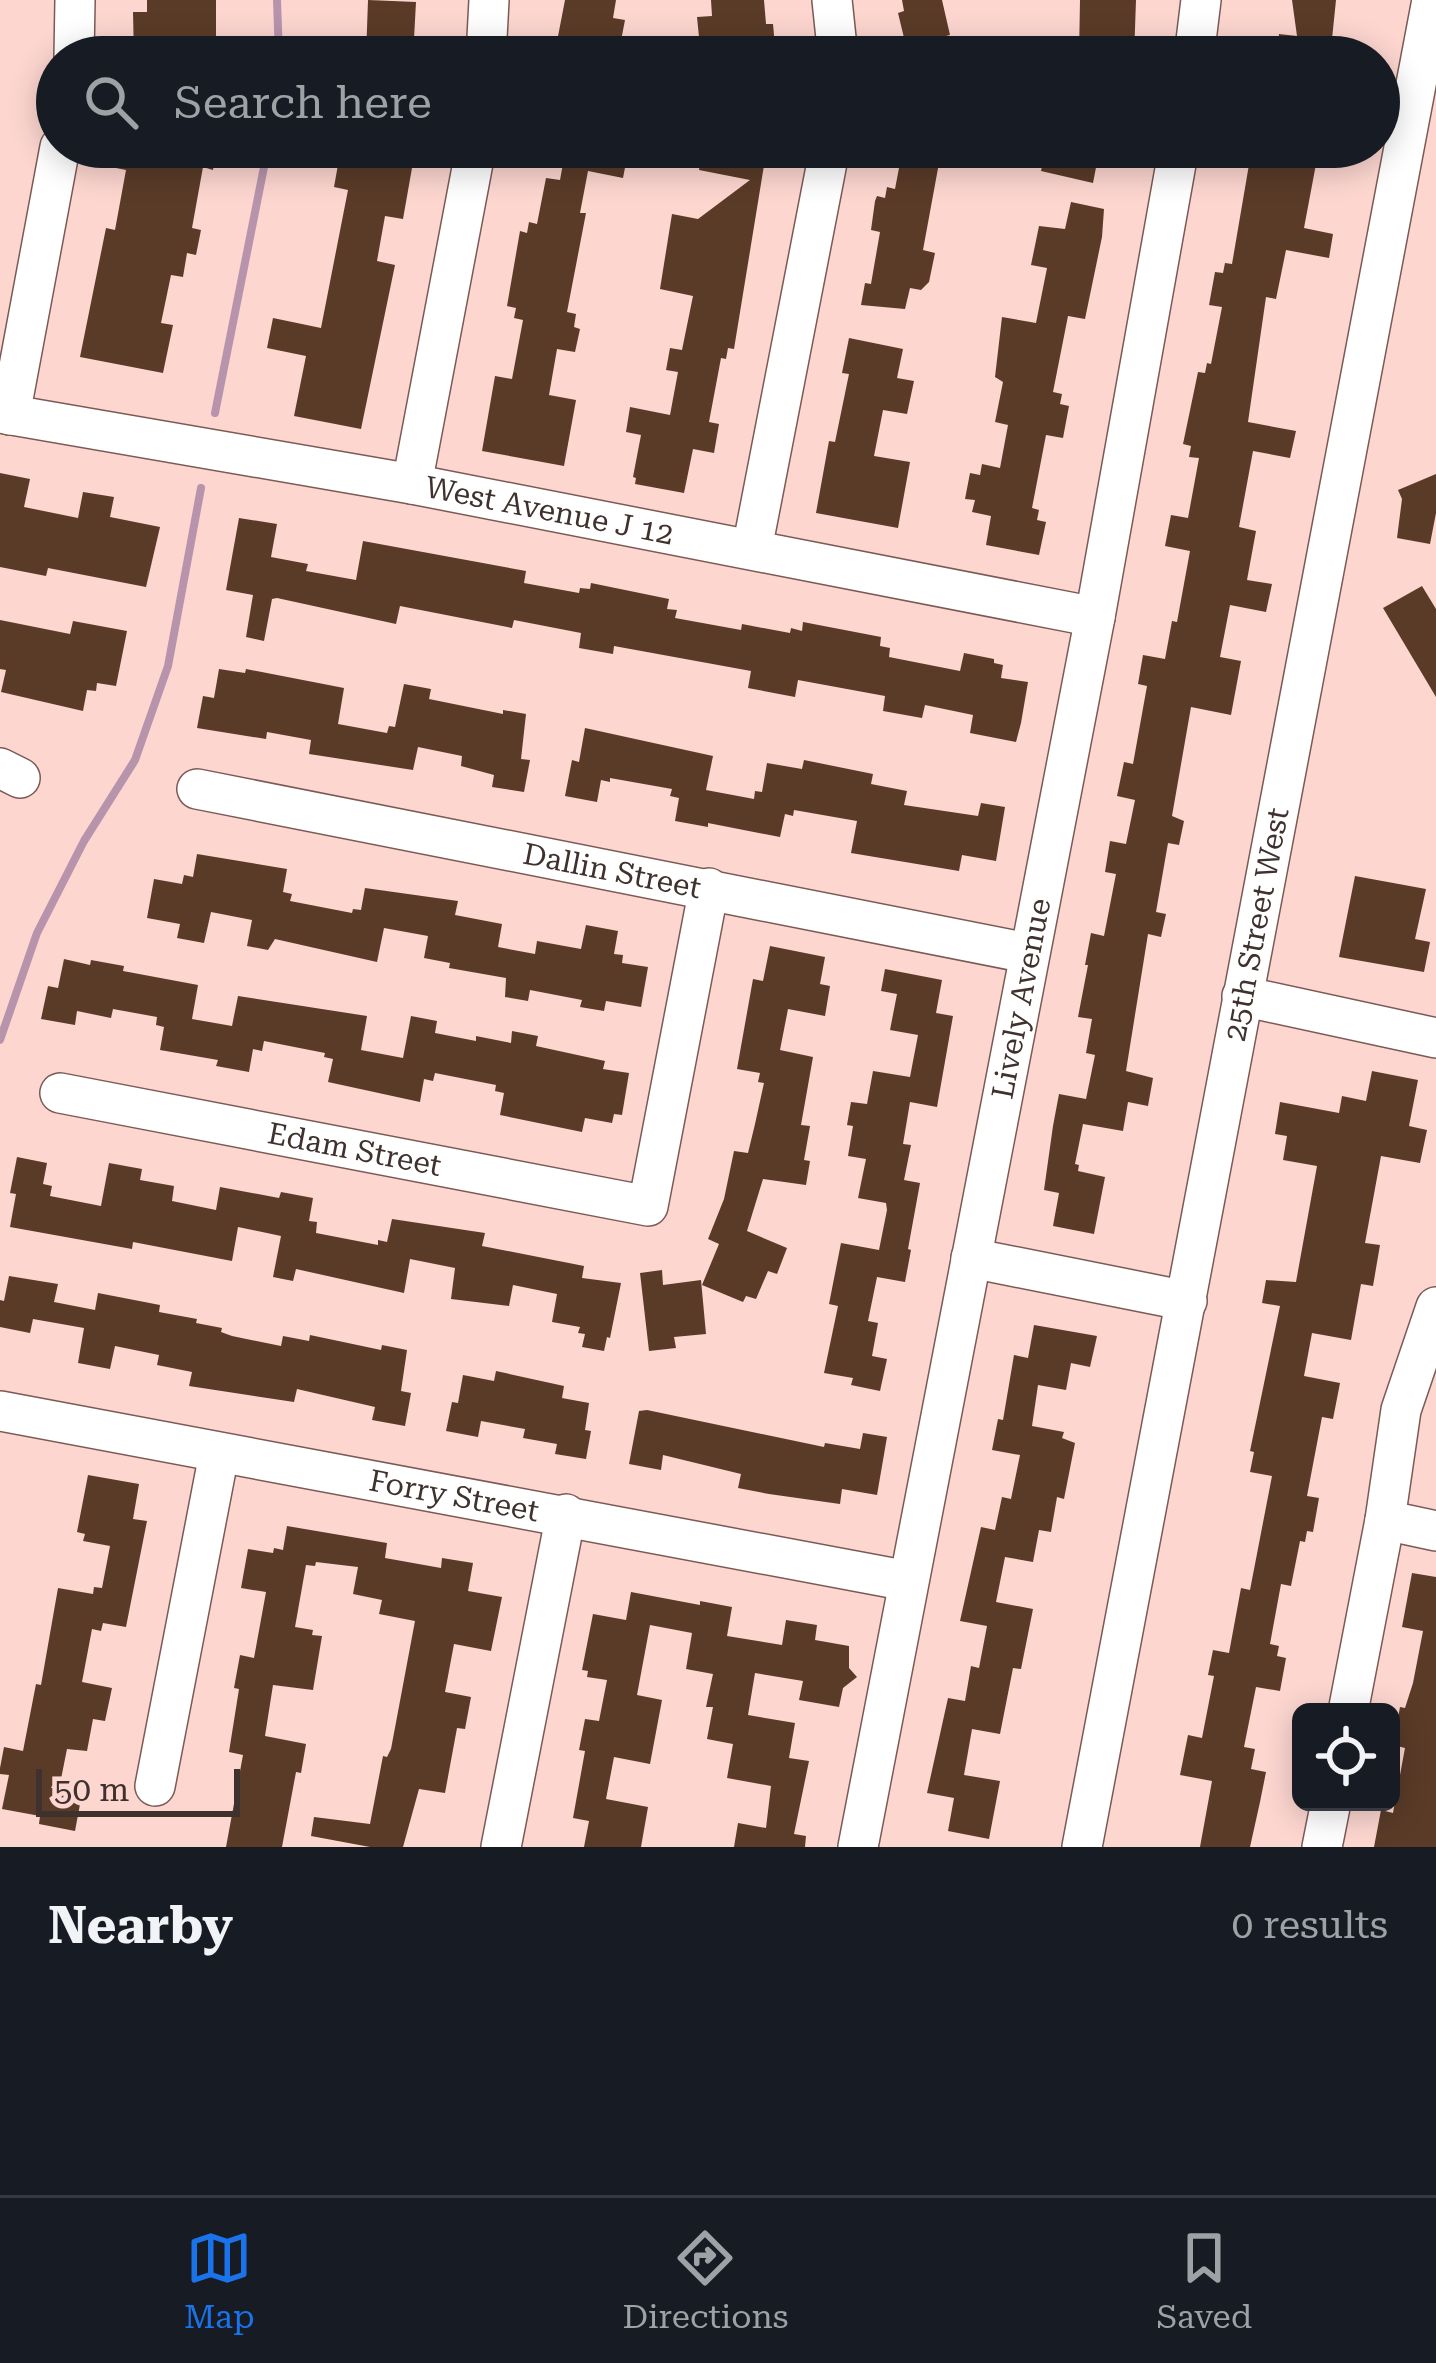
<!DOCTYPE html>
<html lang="en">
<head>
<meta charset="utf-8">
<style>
	body { margin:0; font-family:"Roboto Serif",serif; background:#20242c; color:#f1f3f6 }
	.controls { position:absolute; right:36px; bottom:36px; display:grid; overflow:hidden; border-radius:18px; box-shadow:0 6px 30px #0003 }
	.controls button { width:108px; height:108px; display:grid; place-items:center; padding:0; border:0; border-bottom:3px solid #363941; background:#171b24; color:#f1f3f6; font:60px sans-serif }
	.scale { position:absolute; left:36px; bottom:30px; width:204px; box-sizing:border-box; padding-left:12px; border:6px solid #3f312e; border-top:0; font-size:33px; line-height:42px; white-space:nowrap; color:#3f312e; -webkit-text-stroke:9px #fdd6d0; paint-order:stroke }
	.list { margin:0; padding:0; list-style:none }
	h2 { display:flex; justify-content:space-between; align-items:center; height:156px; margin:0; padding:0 48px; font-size:51px }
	h2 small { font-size:39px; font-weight:400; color:#9ea1a6 }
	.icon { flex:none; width:66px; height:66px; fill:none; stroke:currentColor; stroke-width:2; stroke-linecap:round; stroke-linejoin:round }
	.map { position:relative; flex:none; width:1436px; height:1847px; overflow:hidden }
	.search { position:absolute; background:#171b24; box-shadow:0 6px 30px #0003; left:36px; right:36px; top:36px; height:132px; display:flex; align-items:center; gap:30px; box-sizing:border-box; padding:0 42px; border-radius:66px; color:#9ea1a6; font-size:45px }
	.sheet { height:348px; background:#171b24 }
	nav { display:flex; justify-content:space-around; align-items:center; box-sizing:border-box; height:168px; border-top:3px solid #363941; background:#171b24; font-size:33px; color:#9ea1a6 }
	nav a { display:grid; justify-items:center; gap:6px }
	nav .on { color:#1a73e8 }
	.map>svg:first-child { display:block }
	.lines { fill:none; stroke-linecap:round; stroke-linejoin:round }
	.stream { stroke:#b894ac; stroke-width:8 }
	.building { fill:#5a3b28 }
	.minor-casing { stroke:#7b5a55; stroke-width:42 }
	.minor { stroke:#fff; stroke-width:39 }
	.labels { text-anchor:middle; stroke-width:12; stroke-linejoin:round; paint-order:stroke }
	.street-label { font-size:30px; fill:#3f312e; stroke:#fdd6d0 }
</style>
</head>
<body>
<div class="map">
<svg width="1436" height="1847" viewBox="0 0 1436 1847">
	<rect width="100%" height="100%" fill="#fdd6d0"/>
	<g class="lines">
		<path class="stream" d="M 277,0 L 279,57
			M 215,413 L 268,147
			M 0,1040 L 37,933 L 84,841 L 135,760 L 168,666 L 201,488"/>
	</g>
	<path class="building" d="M 147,0 L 216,0 L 216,42 L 168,46 L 168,57 L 134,57 L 133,12 L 147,12 Z
		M 368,0 L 416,2 L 413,57 L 366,57 Z
		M 565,0 L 616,0 L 613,18 L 625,20 L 619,51 L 607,49 L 601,57 L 554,57 Z
		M 711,0 L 764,0 L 766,24 L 773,24 L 776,57 L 701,57 L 697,17 L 712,16 Z
		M 902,0 L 942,0 L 950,35 L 906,46 L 898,13 L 904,11 Z
		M 1080,0 L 1136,0 L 1134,57 L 1079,57 Z
		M 1292,0 L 1336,0 L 1332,39 L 1355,42 L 1354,57 L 1277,57 L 1279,34 L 1297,36 Z
		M 120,147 L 217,147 L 213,170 L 203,167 L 192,228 L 201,230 L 196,255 L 187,253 L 183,277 L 171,275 L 161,323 L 173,325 L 163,373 L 80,357 L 106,228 L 115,230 L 126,170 L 116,168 Z
		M 358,147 L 397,147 L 395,157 L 407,159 L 405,167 L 412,168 L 403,219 L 385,216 L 377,261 L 395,265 L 361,429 L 294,416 L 306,356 L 267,348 L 273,318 L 321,328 L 348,190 L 334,187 L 339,159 L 355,161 Z
		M 566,147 L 629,147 L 623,178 L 588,171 L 580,213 L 586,213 L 567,312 L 576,314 L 574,327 L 580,329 L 575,352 L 557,349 L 549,395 L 576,400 L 564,466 L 482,451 L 495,376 L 512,379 L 523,320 L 514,318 L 516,308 L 507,306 L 520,231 L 527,233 L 529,222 L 537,224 L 546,178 L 560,180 Z
		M 703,147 L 767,147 L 734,349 L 728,348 L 726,359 L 721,358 L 709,422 L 719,424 L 714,453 L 693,449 L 684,493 L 635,484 L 636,478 L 633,477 L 641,435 L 626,432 L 630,407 L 670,415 L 678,372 L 666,370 L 670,348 L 682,350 L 693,296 L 660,289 L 672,214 L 698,219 L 750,180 L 699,170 Z
		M 903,147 L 941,152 L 923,250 L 935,253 L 929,282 L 921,290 L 910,288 L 905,309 L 861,305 L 865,283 L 871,284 L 880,232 L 871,230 L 875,201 L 877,196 L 885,198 L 887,187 L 895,189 Z
		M 1046,147 L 1100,147 L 1093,183 L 1041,171 Z
		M 1252,147 L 1285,147 L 1285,158 L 1316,164 L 1304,228 L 1333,234 L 1329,258 L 1286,250 L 1276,299 L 1266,297 L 1248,422 L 1296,431 L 1290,458 L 1253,451 L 1239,527 L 1256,531 L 1247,580 L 1272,584 L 1266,612 L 1230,605 L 1220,657 L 1241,661 L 1231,715 L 1191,707 L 1172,816 L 1184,821 L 1179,845 L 1168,843 L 1156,912 L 1166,914 L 1161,937 L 1148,934 L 1126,1071 L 1153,1078 L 1148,1106 L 1128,1102 L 1123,1131 L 1083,1124 L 1075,1164 L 1079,1165 L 1078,1171 L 1105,1177 L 1094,1234 L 1053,1226 L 1059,1193 L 1044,1190 L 1053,1126 L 1059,1094 L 1086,1099 L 1095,1055 L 1086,1053 L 1092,1019 L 1078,1017 L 1088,965 L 1085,965 L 1091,933 L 1104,936 L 1116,874 L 1105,872 L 1110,841 L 1126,844 L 1135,800 L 1117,796 L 1124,762 L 1133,764 L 1147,686 L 1138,684 L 1143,655 L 1165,659 L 1172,621 L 1177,622 L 1190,551 L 1165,546 L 1171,515 L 1188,518 L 1199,458 L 1189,457 L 1191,446 L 1183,444 L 1198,372 L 1205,373 L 1207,363 L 1211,364 L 1222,307 L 1209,305 L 1215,272 L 1223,273 L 1225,263 L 1232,264 Z
		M 1071,202 L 1104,209 L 1102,237 L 1085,319 L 1068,316 L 1053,392 L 1062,394 L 1060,404 L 1069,406 L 1063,438 L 1046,435 L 1032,508 L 1039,510 L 1037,520 L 1046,522 L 1039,555 L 986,545 L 991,516 L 972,512 L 975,500 L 965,499 L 970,473 L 980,475 L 982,464 L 1000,468 L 1008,425 L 995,422 L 1003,382 L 995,377 L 1002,317 L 1036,323 L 1047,268 L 1031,265 L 1039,226 L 1065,229 Z
		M 849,338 L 903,349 L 897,378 L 914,381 L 907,414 L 883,410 L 874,456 L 910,462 L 898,528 L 816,513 L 829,441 L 835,442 L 849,374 L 842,373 Z
		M 0,473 L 30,479 L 24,507 L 78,518 L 83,492 L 114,497 L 110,517 L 160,527 L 146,587 L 48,568 L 46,576 L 0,567 Z
		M 1436,474 L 1436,513 L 1430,544 L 1397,538 L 1402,499 L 1398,490 Z
		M 239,518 L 277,524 L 271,557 L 308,564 L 306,571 L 356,580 L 363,541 L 526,571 L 524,583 L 579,593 L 580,588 L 590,589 L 591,583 L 669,599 L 667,609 L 677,610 L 675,618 L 741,630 L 742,624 L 790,633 L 791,628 L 802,631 L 803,622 L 881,637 L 880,646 L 890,648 L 889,657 L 960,671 L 964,653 L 994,659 L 994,663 L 1003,665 L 1001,678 L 1028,682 L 1021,723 L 1016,742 L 970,733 L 973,715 L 925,705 L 922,718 L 883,711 L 885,696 L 798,680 L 795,697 L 748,688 L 751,671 L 614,646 L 613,654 L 579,648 L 581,633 L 514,620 L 512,628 L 400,606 L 396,624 L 277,598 L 272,599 L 264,641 L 246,637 L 253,595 L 226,590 Z
		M 1422,586 L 1436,609 L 1436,697 L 1383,608 Z
		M 0,620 L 70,634 L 73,621 L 127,631 L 116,686 L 97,683 L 96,691 L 87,690 L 83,711 L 1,692 L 6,670 L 0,669 Z
		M 219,669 L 245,673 L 246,669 L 344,688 L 338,724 L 387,733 L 389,726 L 395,727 L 404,684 L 431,689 L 429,699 L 503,714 L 503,710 L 526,714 L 521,759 L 530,760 L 524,792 L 492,787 L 494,775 L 461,766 L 462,756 L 418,747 L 413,770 L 309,754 L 311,740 L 267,732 L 266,739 L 197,728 L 203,696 L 214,698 Z
		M 585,728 L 713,756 L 706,790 L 754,799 L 755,791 L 762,792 L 767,763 L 802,769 L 804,760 L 873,774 L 871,784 L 907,791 L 904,805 L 978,816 L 981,803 L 1005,807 L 996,861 L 962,855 L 959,871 L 851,853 L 857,821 L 794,810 L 793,816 L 785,814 L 780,837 L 708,823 L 708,827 L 675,821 L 679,798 L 670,796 L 672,789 L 610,778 L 610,782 L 601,780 L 597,802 L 565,796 L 572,760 L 579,762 Z
		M 197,854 L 287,869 L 283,892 L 292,894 L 290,901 L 352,913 L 353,909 L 361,910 L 365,888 L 458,901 L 455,915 L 502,924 L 498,947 L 535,954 L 537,941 L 581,949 L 586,925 L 618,931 L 614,954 L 623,955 L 622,963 L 648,967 L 641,1007 L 606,1001 L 604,1011 L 580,1007 L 582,1000 L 530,990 L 528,1001 L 505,997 L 506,978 L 449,968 L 450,963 L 424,958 L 428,936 L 384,928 L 377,962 L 275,939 L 268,950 L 247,946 L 252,920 L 211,912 L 204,943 L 177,938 L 180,924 L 147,918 L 154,879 L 182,884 L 184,875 L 193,877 Z
		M 1355,876 L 1426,889 L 1415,939 L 1430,942 L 1424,972 L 1339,957 Z
		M 770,946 L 825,957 L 820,984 L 830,986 L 825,1016 L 788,1009 L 780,1050 L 813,1057 L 801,1125 L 810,1126 L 804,1160 L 810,1161 L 806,1185 L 763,1179 L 747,1231 L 787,1248 L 777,1274 L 768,1271 L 756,1299 L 746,1296 L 743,1302 L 702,1285 L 719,1244 L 708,1239 L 724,1199 L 734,1151 L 748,1153 L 755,1124 L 764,1083 L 758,1082 L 760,1073 L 737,1069 L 753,979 L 763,981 Z
		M 64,959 L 90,965 L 91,960 L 124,966 L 123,971 L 198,985 L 192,1019 L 232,1026 L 238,996 L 367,1016 L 361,1050 L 403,1058 L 411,1016 L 437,1021 L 435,1033 L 476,1041 L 476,1036 L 511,1043 L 512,1031 L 538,1036 L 536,1046 L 605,1061 L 603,1069 L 629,1073 L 622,1115 L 614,1114 L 612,1123 L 585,1118 L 582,1132 L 500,1115 L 504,1093 L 495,1091 L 496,1085 L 435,1073 L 433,1081 L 424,1079 L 420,1102 L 328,1082 L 333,1059 L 324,1057 L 325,1053 L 264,1041 L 262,1051 L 253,1049 L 249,1072 L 216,1066 L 218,1060 L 160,1050 L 164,1027 L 156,1025 L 157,1017 L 113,1009 L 111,1018 L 77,1011 L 75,1025 L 41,1019 L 48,986 L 58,988 Z
		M 885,969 L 942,980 L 936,1013 L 953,1016 L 937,1107 L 910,1102 L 903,1144 L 911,1145 L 904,1180 L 920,1183 L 908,1249 L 911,1250 L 905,1282 L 877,1277 L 868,1321 L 878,1323 L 872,1356 L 887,1359 L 880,1391 L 851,1385 L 853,1378 L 824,1373 L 838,1306 L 829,1304 L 841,1243 L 879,1250 L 887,1210 L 886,1203 L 858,1198 L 866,1159 L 848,1156 L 853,1126 L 847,1125 L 851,1102 L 867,1104 L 873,1071 L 910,1077 L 918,1035 L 890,1030 L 897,994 L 881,991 Z
		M 1372,1071 L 1418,1080 L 1409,1126 L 1427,1130 L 1420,1163 L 1381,1156 L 1365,1243 L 1380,1245 L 1373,1286 L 1361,1284 L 1351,1340 L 1312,1333 L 1304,1376 L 1340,1383 L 1333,1419 L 1322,1417 L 1307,1496 L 1319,1498 L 1313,1532 L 1307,1531 L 1305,1542 L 1300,1541 L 1291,1586 L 1281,1584 L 1270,1644 L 1279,1646 L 1277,1656 L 1286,1658 L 1280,1691 L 1256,1687 L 1244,1747 L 1255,1749 L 1251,1769 L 1266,1772 L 1260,1802 L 1250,1847 L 1200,1847 L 1212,1781 L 1180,1775 L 1188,1735 L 1202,1738 L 1214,1676 L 1208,1675 L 1213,1650 L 1229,1653 L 1241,1588 L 1250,1590 L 1272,1476 L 1250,1472 L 1254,1452 L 1250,1451 L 1280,1306 L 1262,1303 L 1266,1280 L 1296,1282 L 1317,1166 L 1283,1160 L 1287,1136 L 1275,1134 L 1280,1102 L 1339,1113 L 1342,1096 L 1366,1101 Z
		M 17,1157 L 47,1163 L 43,1184 L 52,1186 L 50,1196 L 101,1206 L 109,1163 L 142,1169 L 140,1180 L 174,1186 L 172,1201 L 216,1210 L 220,1187 L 279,1198 L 281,1192 L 313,1198 L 309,1221 L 317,1222 L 316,1233 L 378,1245 L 378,1240 L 387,1242 L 392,1219 L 485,1233 L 482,1246 L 584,1266 L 582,1278 L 621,1283 L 610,1338 L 607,1337 L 604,1351 L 582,1347 L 585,1334 L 578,1333 L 580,1327 L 552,1322 L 557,1294 L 513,1285 L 509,1306 L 451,1299 L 455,1268 L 410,1259 L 404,1293 L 296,1269 L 293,1281 L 273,1277 L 281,1236 L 238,1227 L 232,1261 L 133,1242 L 132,1249 L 10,1227 L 16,1194 L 10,1193 Z
		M 662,1270 L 663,1285 L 701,1280 L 706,1334 L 674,1337 L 676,1348 L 649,1351 L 640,1273 Z
		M 9,1276 L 58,1284 L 54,1302 L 95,1310 L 98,1293 L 160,1305 L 159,1312 L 197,1319 L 196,1323 L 222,1328 L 221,1332 L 232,1336 L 281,1346 L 283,1336 L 309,1341 L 310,1335 L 381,1350 L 382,1345 L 407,1350 L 401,1391 L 411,1393 L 405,1426 L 372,1420 L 375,1407 L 297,1389 L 294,1402 L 189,1386 L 192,1372 L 157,1365 L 159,1355 L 115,1346 L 110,1369 L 78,1363 L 84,1328 L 33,1319 L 30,1333 L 0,1327 L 0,1300 L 4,1301 Z
		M 1034,1325 L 1097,1336 L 1090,1367 L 1071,1363 L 1066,1390 L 1038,1385 L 1032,1426 L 1064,1432 L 1062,1438 L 1075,1443 L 1064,1499 L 1057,1497 L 1051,1532 L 1039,1530 L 1033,1562 L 1005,1557 L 996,1602 L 1033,1609 L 1021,1669 L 1013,1668 L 1000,1734 L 972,1729 L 964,1775 L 1000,1781 L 989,1839 L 948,1831 L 954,1798 L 927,1793 L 948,1698 L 965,1701 L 971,1666 L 979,1668 L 987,1626 L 960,1621 L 981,1527 L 995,1530 L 1002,1497 L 1011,1499 L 1020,1455 L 992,1450 L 998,1419 L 1003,1420 L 1014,1355 L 1028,1358 Z
		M 496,1371 L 564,1386 L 562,1398 L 589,1403 L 585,1430 L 591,1431 L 586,1459 L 555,1454 L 557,1444 L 523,1438 L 525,1429 L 481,1421 L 478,1437 L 446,1431 L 452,1402 L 458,1403 L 463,1375 L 494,1381 Z
		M 647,1410 L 824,1447 L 825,1443 L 860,1449 L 863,1433 L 887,1437 L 877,1495 L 842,1489 L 840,1504 L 769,1494 L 738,1488 L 741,1474 L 663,1455 L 661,1470 L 629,1464 L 639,1411 Z
		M 88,1475 L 139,1484 L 133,1519 L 147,1521 L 126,1627 L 103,1623 L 101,1631 L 92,1629 L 82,1682 L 112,1688 L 105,1721 L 93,1719 L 87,1751 L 67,1749 L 58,1794 L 81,1799 L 75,1831 L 39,1824 L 40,1816 L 2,1809 L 9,1775 L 0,1774 L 0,1768 L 4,1747 L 23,1751 L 36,1684 L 41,1685 L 58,1588 L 93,1594 L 94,1587 L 102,1588 L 110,1546 L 83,1541 L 85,1534 L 77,1532 Z
		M 287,1526 L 387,1543 L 385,1558 L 441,1568 L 442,1558 L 473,1563 L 468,1591 L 502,1597 L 491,1651 L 454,1644 L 445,1692 L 471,1697 L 465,1729 L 457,1728 L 445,1793 L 419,1789 L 403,1847 L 370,1847 L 311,1836 L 314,1817 L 370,1824 L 383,1756 L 387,1757 L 391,1749 L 415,1621 L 379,1614 L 382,1600 L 353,1594 L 358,1567 L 316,1562 L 315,1566 L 306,1565 L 295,1627 L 313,1630 L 312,1635 L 322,1636 L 313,1690 L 273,1685 L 265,1736 L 306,1744 L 301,1773 L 296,1772 L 282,1847 L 226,1847 L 243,1755 L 229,1752 L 239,1689 L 234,1688 L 240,1655 L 254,1658 L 266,1592 L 241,1588 L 248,1549 L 273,1553 L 274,1548 L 283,1550 Z
		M 1412,1573 L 1436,1577 L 1436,1847 L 1374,1847 L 1381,1810 L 1393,1813 L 1405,1748 L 1393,1745 L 1400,1707 L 1405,1708 L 1413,1683 L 1423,1631 L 1402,1627 Z
		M 631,1592 L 700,1605 L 700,1601 L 732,1607 L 727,1636 L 782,1645 L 786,1620 L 817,1625 L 815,1640 L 849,1646 L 849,1668 L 857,1677 L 843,1688 L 839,1707 L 799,1700 L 803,1681 L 755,1673 L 748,1715 L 795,1723 L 789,1758 L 809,1761 L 794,1834 L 806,1836 L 805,1847 L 734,1847 L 738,1823 L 766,1828 L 771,1786 L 727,1778 L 733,1744 L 707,1739 L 713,1707 L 706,1707 L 713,1674 L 686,1669 L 692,1633 L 650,1625 L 637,1695 L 662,1700 L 650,1764 L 614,1757 L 606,1799 L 648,1807 L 641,1847 L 584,1847 L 589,1821 L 573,1818 L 585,1751 L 579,1750 L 585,1719 L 599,1721 L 607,1680 L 587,1677 L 588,1671 L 582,1670 L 593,1614 L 626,1620 Z"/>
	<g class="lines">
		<defs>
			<g id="minor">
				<path d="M 832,0 L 838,57"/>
				<path d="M 74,57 L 75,0"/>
				<path d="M 486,57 L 489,0"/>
				<path d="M 1194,57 L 1201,0"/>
				<path id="s1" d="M 0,413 L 412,484 L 1095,617"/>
				<path d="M 10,415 L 60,147"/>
				<path d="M 412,484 L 476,147"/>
				<path d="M 752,549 L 830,147"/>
				<path d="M 0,768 L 20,778"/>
				<path id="s2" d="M 197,789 L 1027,953"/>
				<path d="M 1242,996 L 1436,1038"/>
				<path id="s3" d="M 60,1093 L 648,1206 L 709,888"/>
				<path d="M 971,1258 L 1187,1301"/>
				<path id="s4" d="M 0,1411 L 908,1581"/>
				<path d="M 1385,1520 L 1436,1531"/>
				<path d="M 1348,1712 L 1385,1520 L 1401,1410 L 1436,1307"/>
				<path d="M 155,1786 L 219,1454"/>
				<path d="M 501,1847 L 566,1514"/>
				<path id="s5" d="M 858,1847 L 1095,617 L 1179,147"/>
				<path id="s6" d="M 1082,1847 L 1432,0"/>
				<path d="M 1322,1847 L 1331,1802"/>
			</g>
		</defs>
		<use href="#minor" class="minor-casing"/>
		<use href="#minor" class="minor"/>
	</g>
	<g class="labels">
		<g class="street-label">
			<text dy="10" stroke="none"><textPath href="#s1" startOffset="558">West Avenue J 12</textPath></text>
			<text dy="10" stroke="none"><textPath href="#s2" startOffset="423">Dallin Street</textPath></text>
			<text dy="10" stroke="none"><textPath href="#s6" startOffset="939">25th Street West</textPath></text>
			<text dy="10" stroke="none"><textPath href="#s5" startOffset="864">Lively Avenue</textPath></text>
			<text dy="10" stroke="none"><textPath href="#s3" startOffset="300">Edam Street</textPath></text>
			<text dy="10" stroke="none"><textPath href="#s4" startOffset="462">Forry Street</textPath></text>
		</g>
	</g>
</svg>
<div class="controls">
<button><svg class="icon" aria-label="locate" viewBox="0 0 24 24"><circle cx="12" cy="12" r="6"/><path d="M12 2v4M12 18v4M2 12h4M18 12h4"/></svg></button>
</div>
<div class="scale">50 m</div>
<div class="search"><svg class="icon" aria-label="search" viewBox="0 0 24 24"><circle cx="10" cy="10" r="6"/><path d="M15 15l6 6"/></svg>Search here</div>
</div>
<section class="sheet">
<h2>Nearby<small>0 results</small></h2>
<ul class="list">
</ul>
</section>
<nav>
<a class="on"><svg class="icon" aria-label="map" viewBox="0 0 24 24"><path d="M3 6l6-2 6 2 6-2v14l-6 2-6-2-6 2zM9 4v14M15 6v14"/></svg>Map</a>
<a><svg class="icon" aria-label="directions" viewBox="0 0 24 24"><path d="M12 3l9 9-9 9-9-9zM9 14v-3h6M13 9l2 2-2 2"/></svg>Directions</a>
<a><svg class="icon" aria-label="saved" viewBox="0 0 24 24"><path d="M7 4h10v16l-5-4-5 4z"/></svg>Saved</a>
</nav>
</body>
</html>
